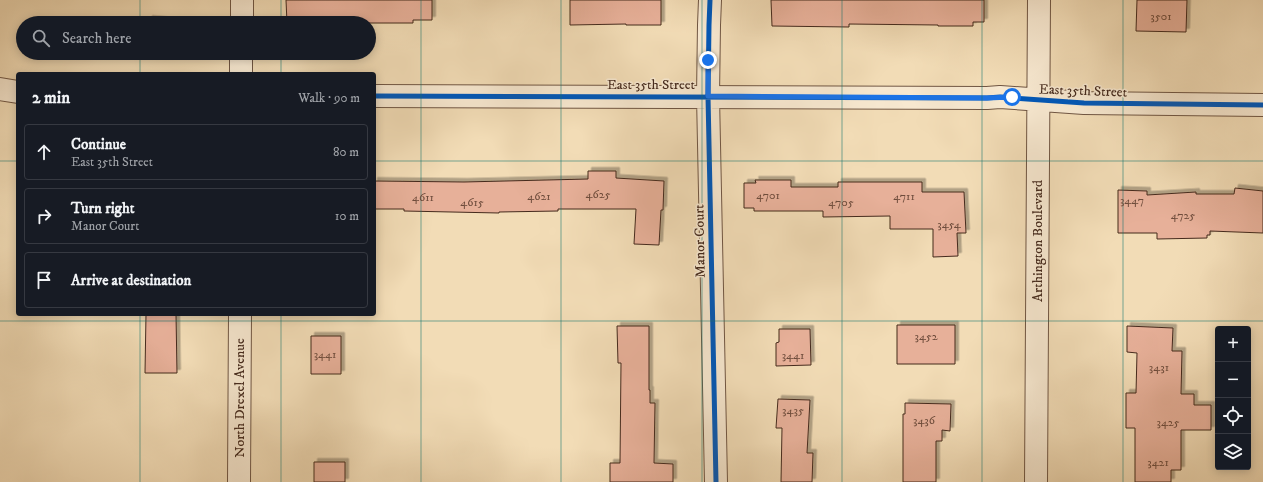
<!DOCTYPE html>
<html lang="en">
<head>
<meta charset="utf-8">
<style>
	body { margin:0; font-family:"IM FELL DW Pica",serif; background:#20242c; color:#f1f3f6 }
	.controls { position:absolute; right:12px; bottom:12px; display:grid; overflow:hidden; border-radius:4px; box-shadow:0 2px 10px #0003 }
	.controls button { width:36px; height:36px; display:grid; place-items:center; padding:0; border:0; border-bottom:1px solid #363941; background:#171b24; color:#f1f3f6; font:20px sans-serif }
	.stop { position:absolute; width:12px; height:12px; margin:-9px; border:3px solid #1a73e8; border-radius:50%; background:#fff }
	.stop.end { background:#1a73e8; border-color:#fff; box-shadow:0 1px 4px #0008 }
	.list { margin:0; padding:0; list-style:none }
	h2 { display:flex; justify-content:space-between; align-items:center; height:52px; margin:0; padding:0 16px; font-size:17px }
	h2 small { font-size:13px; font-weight:400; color:#9ea1a6 }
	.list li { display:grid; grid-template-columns:26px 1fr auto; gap:12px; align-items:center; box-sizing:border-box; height:56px; margin:0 8px 8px; padding:0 8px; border:1px solid #363941; border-radius:4px }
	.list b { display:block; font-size:15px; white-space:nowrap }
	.list p { margin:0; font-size:13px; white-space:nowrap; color:#9ea1a6 }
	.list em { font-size:13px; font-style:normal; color:#9ea1a6 }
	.icon { flex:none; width:22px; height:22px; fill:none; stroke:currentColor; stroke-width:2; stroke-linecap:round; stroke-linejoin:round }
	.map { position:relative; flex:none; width:1263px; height:482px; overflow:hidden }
	.search { position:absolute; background:#171b24; box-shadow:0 2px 10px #0003; left:16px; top:16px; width:360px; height:44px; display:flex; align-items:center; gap:10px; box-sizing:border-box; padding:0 14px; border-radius:22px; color:#9ea1a6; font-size:15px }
	.panel { position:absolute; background:#171b24; box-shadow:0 2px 10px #0003; left:16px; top:72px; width:360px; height:244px; border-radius:4px }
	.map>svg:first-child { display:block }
	.building { fill:#e7b099; stroke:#452a1d; filter:url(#shadow) }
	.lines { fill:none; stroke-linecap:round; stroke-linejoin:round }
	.street-casing { stroke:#705643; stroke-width:24 }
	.street { stroke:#f7e8d0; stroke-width:22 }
	.cycleway-casing { stroke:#f7e8d0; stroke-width:8 }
	.cycleway { stroke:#0057b8; stroke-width:5 }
	.route { stroke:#1a73e8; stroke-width:5 }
	.grid { fill:none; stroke:#0f766e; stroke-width:1; stroke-opacity:0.55 }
	.labels { text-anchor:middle; stroke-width:3; stroke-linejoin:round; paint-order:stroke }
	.number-label { font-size:12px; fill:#6e4c3c }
	.street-label { font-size:14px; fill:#452a1d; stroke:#f7e8d0 }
</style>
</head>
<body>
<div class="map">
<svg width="1263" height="482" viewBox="0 0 1263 482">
	<defs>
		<filter id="shadow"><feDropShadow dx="3.5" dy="-3.5" stdDeviation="0" flood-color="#0004"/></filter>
	</defs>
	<rect width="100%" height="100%" fill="#f2dcb6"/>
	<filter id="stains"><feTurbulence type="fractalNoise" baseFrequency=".005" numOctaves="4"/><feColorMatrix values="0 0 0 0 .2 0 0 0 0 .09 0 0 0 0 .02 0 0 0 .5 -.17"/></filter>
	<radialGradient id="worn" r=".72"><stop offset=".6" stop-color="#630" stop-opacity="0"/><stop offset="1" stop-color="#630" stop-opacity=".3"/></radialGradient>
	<path class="building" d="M 286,0 L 432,0 L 432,20 L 413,20 L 413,23 L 287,23 Z
		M 570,0 L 661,0 L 661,25 L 626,25 L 626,24 L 570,25 Z
		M 771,0 L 984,0 L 984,22 L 973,22 L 973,26 L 938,26 L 938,25 L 849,24 L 849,27 L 772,26 Z
		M 1137,0 L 1187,0 L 1186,32 L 1136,31 Z
		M 149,19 L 181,22 L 181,23 L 148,23 Z
		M 588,171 L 616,171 L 616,178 L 664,181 L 663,210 L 661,210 L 659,245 L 634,244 L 636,209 L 558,209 L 558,211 L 499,212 L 499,213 L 404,211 L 404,209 L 374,209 L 374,181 L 464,182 L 588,179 Z
		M 755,180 L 791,180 L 791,187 L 838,187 L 838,182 L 922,182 L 922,192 L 964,192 L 966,233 L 957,233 L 958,256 L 933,257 L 933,229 L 890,229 L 890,216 L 823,217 L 823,211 L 754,211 L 754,208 L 744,208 L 744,183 L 756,183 Z
		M 1235,188 L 1263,191 L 1263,233 L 1210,231 L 1210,235 L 1207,235 L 1207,238 L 1157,239 L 1157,233 L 1118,233 L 1118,190 L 1147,191 L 1147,195 L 1196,192 L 1196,194 L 1234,194 Z
		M 146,314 L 176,314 L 177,373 L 145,373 Z
		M 897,325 L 955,325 L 955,364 L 897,364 Z
		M 617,326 L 649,326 L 649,390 L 650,390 L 650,403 L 655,403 L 654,463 L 673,464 L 673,482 L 610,482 L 610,463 L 620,463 L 621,363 L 618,363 Z
		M 1127,326 L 1173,328 L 1172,351 L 1182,351 L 1181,394 L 1194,394 L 1194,405 L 1211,405 L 1211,430 L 1181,430 L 1181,470 L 1171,470 L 1171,482 L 1135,482 L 1135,428 L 1126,428 L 1126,393 L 1136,393 L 1137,353 L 1127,352 Z
		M 779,329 L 810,329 L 811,365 L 776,366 L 776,343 L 779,342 Z
		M 311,336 L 341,336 L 341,374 L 311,374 Z
		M 778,399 L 810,400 L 807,453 L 813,453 L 812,482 L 781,482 L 782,428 L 776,428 Z
		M 905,403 L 951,404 L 950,431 L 942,430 L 942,441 L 936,441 L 936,482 L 903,482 L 903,414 L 905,414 Z
		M 314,462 L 345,462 L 345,482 L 314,482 Z"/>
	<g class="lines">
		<defs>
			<path id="street" d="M 710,0 L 709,25 L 708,96 L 716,482
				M 242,23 L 242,0
				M 241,74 L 241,53
				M 0,89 L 18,92
				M 374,96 L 987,98 L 1000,97 L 1084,103 L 1263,105
				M 239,482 L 240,314
				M 1036,482 L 1039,0"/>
		</defs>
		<use href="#street" class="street-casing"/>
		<use href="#street" class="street"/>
		<defs>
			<path id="cycleway" d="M 710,0 L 709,25 L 708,96 L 716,482
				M 374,96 L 987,98 L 1000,97 L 1084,103 L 1263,105"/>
		</defs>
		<use href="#cycleway" class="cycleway-casing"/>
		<use href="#cycleway" class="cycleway"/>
	</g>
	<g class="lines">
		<path class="route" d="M 708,60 L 708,96 L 987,98 L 1012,97"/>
	</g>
	<path class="grid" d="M 140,0 L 140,23M 281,0 L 281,23M 421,0 L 421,482M 561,0 L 561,482M 702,0 L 702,482M 842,0 L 842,482M 982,0 L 982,482M 1123,0 L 1123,482M 140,53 L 140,74M 281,53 L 281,74M 0,161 L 18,161M 374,161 L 1263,161M 140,314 L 140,482M 281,314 L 281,482M 0,321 L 1263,321"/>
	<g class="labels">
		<g class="number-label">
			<text x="1161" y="20">3501</text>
			<text x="598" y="198">4625</text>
			<text x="768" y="199">4701</text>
			<text x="539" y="200">4621</text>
			<text x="904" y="200">4711</text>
			<text x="423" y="201">4611</text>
			<text x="1132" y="204">3447</text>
			<text x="472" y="206">4615</text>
			<text x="841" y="206">4705</text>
			<text x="1183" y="219">4725</text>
			<text x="949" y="228">3454</text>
			<text x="926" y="340">3452</text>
			<text x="325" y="358">3441</text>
			<text x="793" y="359">3441</text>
			<text x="1159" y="371">3431</text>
			<text x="793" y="414">3435</text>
			<text x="924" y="424">3436</text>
			<text x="1168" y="426">3425</text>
			<text x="1158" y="466">3421</text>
		</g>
		<g class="street-label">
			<text x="651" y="89">East 35th Street</text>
			<text transform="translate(1083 90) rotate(2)" y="5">East 35th Street</text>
			<text transform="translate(699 241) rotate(-91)" y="5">Manor Court</text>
			<text transform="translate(1037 241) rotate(-90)" y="5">Arthington Boulevard</text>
			<text transform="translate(239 398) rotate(-90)" y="5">North Drexel Avenue</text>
		</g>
	</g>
	<rect width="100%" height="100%" filter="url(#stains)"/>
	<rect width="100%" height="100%" fill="url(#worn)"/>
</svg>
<div class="controls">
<button>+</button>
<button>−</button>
<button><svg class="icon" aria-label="locate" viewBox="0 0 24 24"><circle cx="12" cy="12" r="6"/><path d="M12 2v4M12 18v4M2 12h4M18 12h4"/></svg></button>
<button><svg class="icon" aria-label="layers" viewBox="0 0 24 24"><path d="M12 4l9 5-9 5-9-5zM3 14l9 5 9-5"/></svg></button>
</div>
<div class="stop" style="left:1012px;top:97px"></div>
<div class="stop end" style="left:708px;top:60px"></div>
<div class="search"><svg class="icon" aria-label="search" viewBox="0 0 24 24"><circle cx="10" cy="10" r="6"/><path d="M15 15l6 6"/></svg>Search here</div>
<section class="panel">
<h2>2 min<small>Walk · 90 m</small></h2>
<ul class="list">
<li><svg class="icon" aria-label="ahead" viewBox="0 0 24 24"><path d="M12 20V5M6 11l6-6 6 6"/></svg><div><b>Continue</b><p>East 35th Street</p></div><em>80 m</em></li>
<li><svg class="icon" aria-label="right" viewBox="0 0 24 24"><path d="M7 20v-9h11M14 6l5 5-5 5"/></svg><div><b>Turn right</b><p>Manor Court</p></div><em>10 m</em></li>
<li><svg class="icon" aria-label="arrive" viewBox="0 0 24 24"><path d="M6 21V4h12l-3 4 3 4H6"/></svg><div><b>Arrive at destination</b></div></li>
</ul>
</section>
</div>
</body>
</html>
